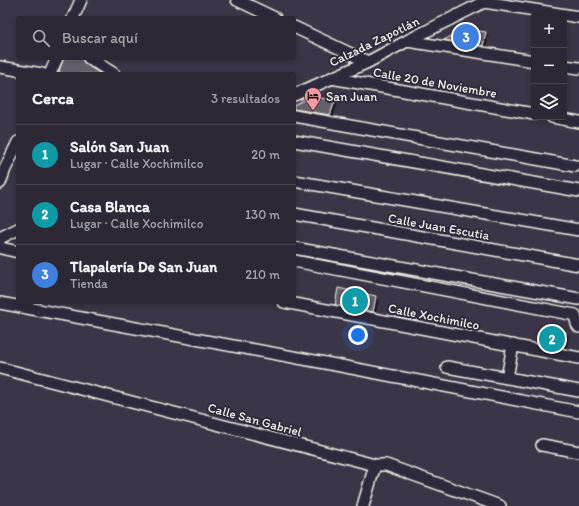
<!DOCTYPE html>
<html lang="es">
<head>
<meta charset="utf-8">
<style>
	body { margin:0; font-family:Itim,sans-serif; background:#34303d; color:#f1f3f6 }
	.controls { position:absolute; right:12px; top:12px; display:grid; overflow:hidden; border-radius:4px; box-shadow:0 2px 6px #0003 }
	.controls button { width:36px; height:36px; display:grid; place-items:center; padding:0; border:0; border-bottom:1px solid #484450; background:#2c2835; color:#f1f3f6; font:20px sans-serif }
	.you { position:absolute; left:358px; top:335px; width:14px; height:14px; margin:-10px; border:3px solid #fff; border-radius:50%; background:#1a73e8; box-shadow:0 0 0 6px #1a73e833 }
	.badge { display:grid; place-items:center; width:26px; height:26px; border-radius:50%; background:#d6ab8b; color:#fff; font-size:13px; font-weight:700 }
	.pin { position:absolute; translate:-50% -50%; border:2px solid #fff; box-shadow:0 1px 4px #0006 }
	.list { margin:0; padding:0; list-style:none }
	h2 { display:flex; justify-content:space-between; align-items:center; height:52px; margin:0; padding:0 16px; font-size:17px }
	h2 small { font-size:13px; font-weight:400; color:#a6a6ad }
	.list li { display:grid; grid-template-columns:26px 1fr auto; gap:12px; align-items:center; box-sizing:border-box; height:60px; padding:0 16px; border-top:1px solid #484450 }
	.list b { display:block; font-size:15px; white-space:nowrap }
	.list p { margin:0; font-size:13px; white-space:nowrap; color:#a6a6ad }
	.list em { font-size:13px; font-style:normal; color:#a6a6ad }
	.icon { flex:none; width:22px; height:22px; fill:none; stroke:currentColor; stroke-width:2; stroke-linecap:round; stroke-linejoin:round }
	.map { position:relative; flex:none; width:579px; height:506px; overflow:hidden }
	.search { position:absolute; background:#2c2835; box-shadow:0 2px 6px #0003; left:16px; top:16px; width:280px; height:44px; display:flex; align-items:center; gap:10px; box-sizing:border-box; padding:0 14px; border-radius:4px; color:#a6a6ad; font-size:15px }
	.panel { position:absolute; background:#2c2835; box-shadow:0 2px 6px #0003; left:16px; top:72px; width:280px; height:232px; border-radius:4px }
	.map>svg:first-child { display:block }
	.building { fill:#65616c; stroke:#f4f1e8; filter:url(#shadow) }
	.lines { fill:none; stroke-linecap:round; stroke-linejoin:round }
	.minor-casing { stroke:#f4f1e8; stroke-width:14 }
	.minor { stroke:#2f2a3d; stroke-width:11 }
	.labels { text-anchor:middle; stroke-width:4; stroke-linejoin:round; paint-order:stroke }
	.street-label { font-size:13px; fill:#f4f1e8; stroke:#2f2a3d }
	.poi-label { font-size:13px; fill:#f4f1e8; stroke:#2f2a3d; text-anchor:start }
</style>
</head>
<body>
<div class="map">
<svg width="579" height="506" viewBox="0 0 579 506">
	<defs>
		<filter id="shadow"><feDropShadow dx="2" dy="3.5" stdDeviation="0" flood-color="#0009"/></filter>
	</defs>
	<rect width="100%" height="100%" fill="#3b3647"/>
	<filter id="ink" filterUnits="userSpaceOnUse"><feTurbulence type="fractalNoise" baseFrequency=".025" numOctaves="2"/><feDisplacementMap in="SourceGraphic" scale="8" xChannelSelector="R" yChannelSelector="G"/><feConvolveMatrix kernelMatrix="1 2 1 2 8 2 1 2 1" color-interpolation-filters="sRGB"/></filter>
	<g filter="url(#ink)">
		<path class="building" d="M 464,29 L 486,32 L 483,46 L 444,40 Z
			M 64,58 L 81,58 L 85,64 L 101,74 L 63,74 L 59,71 Z
			M 312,96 L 335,101 L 330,115 L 294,109 L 294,105 Z
			M 338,288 L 376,296 L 373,312 L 335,305 Z
			M 543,328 L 566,332 L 563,348 L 540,343 Z"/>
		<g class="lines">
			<defs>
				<path id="minor" d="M 237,0 L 275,18
					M 484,2 L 579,17
					M 73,18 L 81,0
					M 294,27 L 368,62
					M 407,41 L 534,61
					M 89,58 L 114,74
					M 564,66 L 579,68
					M 0,67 L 42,74
					M 50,74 L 57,58
					M 331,78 L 534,114
					M 294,95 L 368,62 L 407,41 L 488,0
					M 294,116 L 575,166
					M 552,117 L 579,122
					M 294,141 L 579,191
					M 294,181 L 579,230
					M 0,183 L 5,169 L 18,142
					M 294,214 L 579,265
					M 0,238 L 18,229
					M 0,246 L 1,248 L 18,252
					M 294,248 L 579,299
					M 294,261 L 575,315 L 577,324 L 579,327
					M 284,302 L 579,358
					M 0,303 L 320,362 L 579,412
					M 447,367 L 579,391
					M 0,368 L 375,465 L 386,465 L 500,506
					M 507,378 L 513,345
					M 542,445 L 579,452
					M 363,506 L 375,465"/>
			</defs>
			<use href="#minor" class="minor-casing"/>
			<use href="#minor" class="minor"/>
		</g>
	</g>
	<defs>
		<symbol id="hotel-pin" viewBox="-11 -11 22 30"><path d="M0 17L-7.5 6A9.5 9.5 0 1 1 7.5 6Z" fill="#ff9aa2" stroke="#2f2a3d"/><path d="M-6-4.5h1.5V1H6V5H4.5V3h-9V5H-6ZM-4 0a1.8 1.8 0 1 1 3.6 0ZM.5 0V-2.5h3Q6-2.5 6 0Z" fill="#111"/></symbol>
	</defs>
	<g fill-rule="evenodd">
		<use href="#hotel-pin" x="303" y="86" width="20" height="27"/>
	</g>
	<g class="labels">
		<g class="street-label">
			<text transform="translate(374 41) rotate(-26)" y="5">Calzada Zapotlán</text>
			<text transform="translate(435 82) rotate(10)" y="5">Calle 20 de Noviembre</text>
			<text transform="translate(439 226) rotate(10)" y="5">Calle Juan Escutia</text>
			<text transform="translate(434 316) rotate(11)" y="5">Calle Xochimilco</text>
			<text transform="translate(255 419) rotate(15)" y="5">Calle San Gabriel</text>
		</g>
		<g class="poi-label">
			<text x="326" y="101">San Juan</text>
		</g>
	</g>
</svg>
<div class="controls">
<button>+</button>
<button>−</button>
<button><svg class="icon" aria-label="layers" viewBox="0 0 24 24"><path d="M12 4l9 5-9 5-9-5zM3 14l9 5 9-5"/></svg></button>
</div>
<div class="you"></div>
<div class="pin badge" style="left:355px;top:301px;background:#0f9aa8">1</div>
<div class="pin badge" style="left:552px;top:339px;background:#0f9aa8">2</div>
<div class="pin badge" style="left:466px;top:37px;background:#3f7fe0">3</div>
<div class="search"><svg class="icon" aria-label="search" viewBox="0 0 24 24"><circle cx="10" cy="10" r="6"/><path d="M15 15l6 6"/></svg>Buscar aquí</div>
<section class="panel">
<h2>Cerca<small>3 resultados</small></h2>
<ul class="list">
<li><span class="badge" style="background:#0f9aa8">1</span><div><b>Salón San Juan</b><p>Lugar · Calle Xochimilco</p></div><em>20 m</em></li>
<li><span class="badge" style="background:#0f9aa8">2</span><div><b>Casa Blanca</b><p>Lugar · Calle Xochimilco</p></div><em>130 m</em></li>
<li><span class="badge" style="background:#3f7fe0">3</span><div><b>Tlapalería De San Juan</b><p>Tienda</p></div><em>210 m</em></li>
</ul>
</section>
</div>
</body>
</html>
